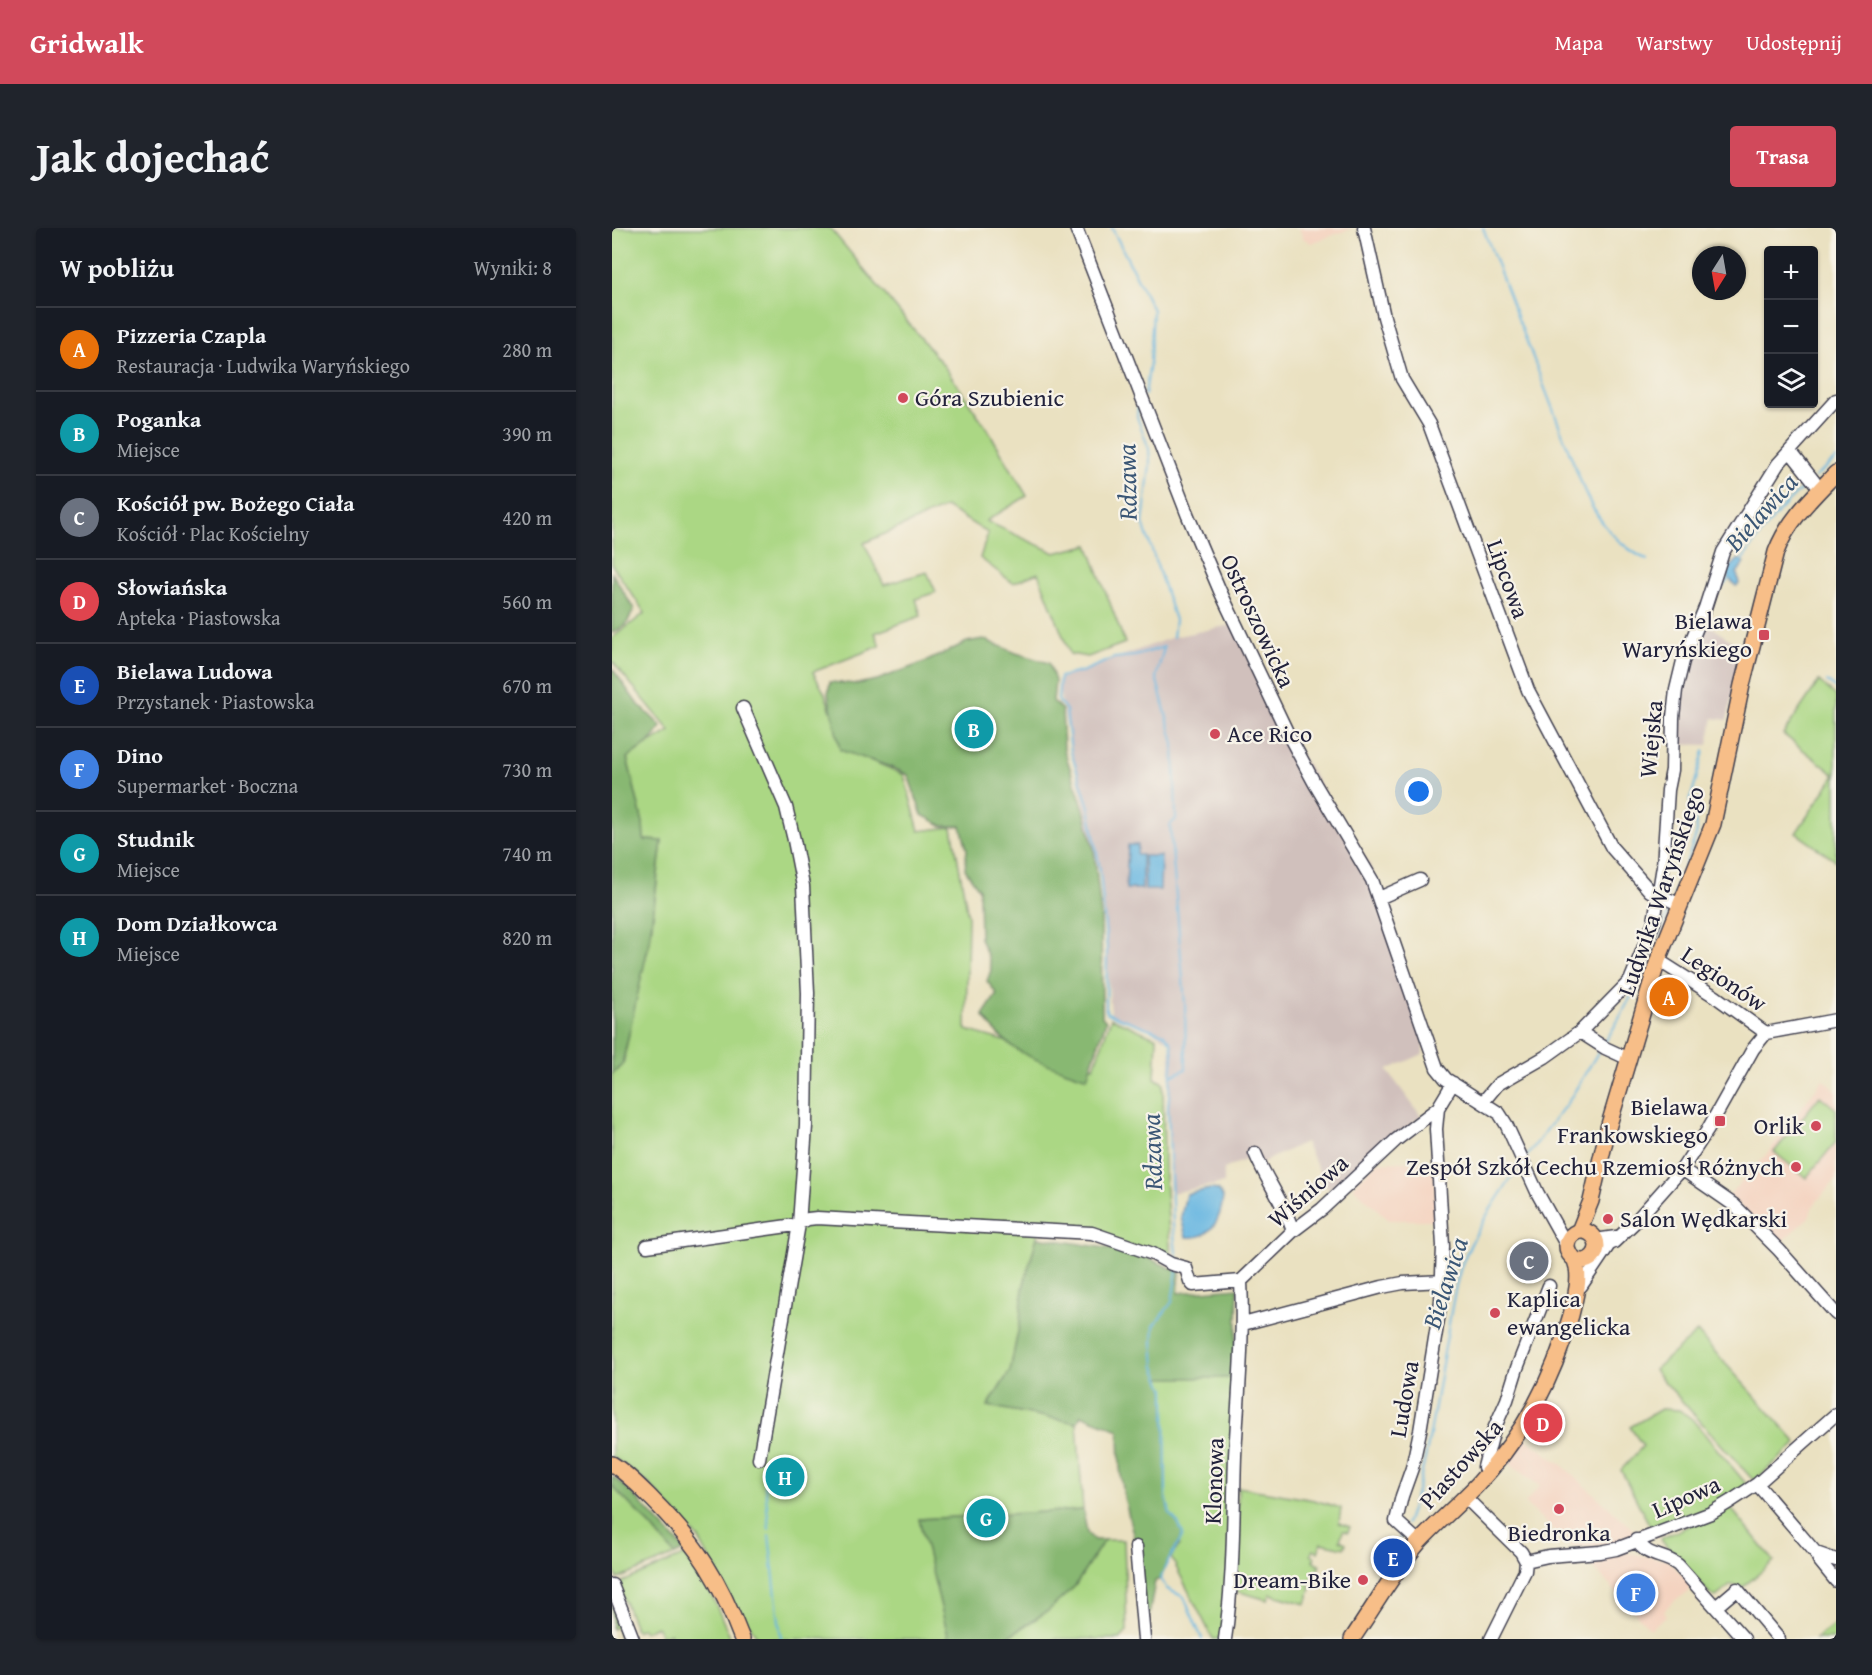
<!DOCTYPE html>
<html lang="pl">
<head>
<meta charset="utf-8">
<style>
	body { margin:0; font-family:"Gentium Book Plus",serif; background:#20242c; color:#f1f3f6 }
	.controls { position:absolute; right:18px; top:18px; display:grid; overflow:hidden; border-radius:6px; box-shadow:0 2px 4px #0004 }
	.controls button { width:54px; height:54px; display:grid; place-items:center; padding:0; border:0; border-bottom:2px solid #363941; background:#171b24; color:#f1f3f6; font:30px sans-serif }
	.compass { position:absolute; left:1080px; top:18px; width:54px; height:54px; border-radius:50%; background:#171b24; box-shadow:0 2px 4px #0004; rotate:191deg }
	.you { position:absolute; left:807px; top:564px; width:21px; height:21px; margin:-15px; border:4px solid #fff; border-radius:50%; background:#1a73e8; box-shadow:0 0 0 9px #1a73e833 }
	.badge { display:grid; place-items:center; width:39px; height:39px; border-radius:50%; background:#d1495b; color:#fff; font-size:20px; font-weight:700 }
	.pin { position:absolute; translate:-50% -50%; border:3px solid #fff; box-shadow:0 2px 6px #0006 }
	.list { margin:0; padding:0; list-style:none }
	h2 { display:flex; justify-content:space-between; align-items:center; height:78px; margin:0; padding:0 24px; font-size:26px }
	h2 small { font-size:20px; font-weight:400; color:#9ea1a6 }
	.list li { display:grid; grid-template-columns:39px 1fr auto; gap:18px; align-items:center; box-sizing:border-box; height:84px; padding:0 24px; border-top:2px solid #363941 }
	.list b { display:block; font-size:22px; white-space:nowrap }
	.list p { margin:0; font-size:20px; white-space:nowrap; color:#9ea1a6 }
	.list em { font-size:20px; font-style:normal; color:#9ea1a6 }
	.icon { flex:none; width:33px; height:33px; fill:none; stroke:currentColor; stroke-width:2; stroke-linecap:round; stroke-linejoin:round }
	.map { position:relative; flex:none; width:1224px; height:1411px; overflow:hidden; border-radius:6px }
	header { display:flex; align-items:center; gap:36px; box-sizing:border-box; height:84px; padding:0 30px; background:#d1495b; color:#fff }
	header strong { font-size:28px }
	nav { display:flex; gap:33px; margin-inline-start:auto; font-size:21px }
	.intro { display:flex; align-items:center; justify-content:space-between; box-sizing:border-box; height:144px; padding:0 36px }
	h1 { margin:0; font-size:42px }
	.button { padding:15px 27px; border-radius:6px; background:#d1495b; color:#fff; font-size:21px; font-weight:700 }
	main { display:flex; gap:36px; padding:0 36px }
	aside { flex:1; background:#171b24; border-radius:6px; box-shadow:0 2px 4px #0004 }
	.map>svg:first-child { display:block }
	.built { fill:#f4d3c0 }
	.industrial { fill:#d0c0bc }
	.green { fill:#abd784; stroke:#667c60; stroke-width:1.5 }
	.forest { fill:#88b872; stroke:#556d56; stroke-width:1.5 }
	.water { fill:#66b6e1; stroke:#446c8e; stroke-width:1.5 }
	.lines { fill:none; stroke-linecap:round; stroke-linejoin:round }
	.stream { stroke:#66b6e1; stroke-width:2 }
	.minor-casing { stroke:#403f4f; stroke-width:15 }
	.major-casing { stroke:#403f4f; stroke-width:18 }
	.minor { stroke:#fff; stroke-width:12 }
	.major { stroke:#f7be88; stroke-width:15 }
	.poi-dot { fill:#d1495b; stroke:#f7f3e8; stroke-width:2 }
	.labels { text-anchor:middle; stroke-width:4.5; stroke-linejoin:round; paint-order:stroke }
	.poi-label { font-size:24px; fill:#22223b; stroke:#f7f3e8; text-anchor:end }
	.street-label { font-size:24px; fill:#22223b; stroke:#f7f3e8 }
	.water-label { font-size:26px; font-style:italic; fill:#3a5675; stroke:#f7f3e8 }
</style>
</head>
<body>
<header>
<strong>Gridwalk</strong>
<nav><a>Mapa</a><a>Warstwy</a><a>Udostępnij</a></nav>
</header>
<div class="intro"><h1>Jak dojechać</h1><a class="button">Trasa</a></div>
<main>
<aside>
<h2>W pobliżu<small>Wyniki: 8</small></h2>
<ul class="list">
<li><span class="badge" style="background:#e8710a">A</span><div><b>Pizzeria Czapla</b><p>Restauracja · Ludwika Waryńskiego</p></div><em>280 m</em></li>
<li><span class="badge" style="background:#0f9aa8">B</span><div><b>Poganka</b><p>Miejsce</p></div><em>390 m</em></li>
<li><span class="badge" style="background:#6b7280">C</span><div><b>Kościół pw. Bożego Ciała</b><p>Kościół · Plac Kościelny</p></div><em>420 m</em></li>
<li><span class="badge" style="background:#e0444e">D</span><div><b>Słowiańska</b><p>Apteka · Piastowska</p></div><em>560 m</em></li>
<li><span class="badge" style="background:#1a4fb4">E</span><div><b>Bielawa Ludowa</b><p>Przystanek · Piastowska</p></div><em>670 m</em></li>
<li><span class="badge" style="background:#3f7fe0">F</span><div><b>Dino</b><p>Supermarket · Boczna</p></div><em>730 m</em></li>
<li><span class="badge" style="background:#0f9aa8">G</span><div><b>Studnik</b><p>Miejsce</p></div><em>740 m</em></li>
<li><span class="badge" style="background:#0f9aa8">H</span><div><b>Dom Działkowca</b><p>Miejsce</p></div><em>820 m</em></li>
</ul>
</aside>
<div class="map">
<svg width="1224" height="1411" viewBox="0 0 1224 1411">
	<rect width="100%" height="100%" fill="#f7f3e8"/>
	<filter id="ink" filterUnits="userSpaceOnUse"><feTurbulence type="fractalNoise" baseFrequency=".0167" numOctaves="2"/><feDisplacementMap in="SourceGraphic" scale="12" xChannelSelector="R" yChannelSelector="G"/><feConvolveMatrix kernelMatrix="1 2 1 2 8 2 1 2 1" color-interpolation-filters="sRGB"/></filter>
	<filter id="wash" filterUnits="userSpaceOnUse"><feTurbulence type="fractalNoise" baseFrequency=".008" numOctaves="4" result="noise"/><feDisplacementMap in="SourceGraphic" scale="24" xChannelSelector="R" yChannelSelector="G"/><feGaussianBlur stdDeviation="1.35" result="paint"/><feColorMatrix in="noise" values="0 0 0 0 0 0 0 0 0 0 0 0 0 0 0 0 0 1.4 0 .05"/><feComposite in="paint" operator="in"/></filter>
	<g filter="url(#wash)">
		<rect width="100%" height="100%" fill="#eae1c1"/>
		<path class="built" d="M 687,0 L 741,0 L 699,15 L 691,10 Z
			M 1211,851 L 1224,862 L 1224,951 L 1201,978 L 1197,989 L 1166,1017 L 1117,967 L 1155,926 Z
			M 821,933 L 825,992 L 777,992 L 741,959 L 764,935 Z
			M 911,1209 L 950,1237 L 1026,1306 L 1004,1315 L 985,1319 L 958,1318 L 913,1275 L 928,1258 L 893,1233 Z
			M 1010,1324 L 1055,1332 L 1081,1357 L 1074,1366 L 1060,1374 L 1052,1383 L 1055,1387 L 1038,1401 L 975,1333 L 973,1328 Z"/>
		<path class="industrial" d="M 1093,394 L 1132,422 L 1128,429 L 1115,492 L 1101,490 L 1096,517 L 1063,516 L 1063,482 L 1074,434 Z
			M 624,396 L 676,506 L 758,637 L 811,802 L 811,826 L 775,842 L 809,888 L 716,961 L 693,914 L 641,939 L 638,930 L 612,941 L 612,955 L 559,965 L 556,879 L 559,814 L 530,797 L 499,786 L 489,654 L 458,514 L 446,457 L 447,451 L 561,409 Z"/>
		<path class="green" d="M 0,0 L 218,0 L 332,138 L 376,202 L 415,268 L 374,293 L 443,325 L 476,317 L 513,415 L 476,429 L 458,426 L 426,345 L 401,355 L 368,330 L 376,305 L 334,279 L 252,315 L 272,357 L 315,344 L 324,364 L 304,371 L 309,388 L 263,405 L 268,418 L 201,444 L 213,466 L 232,520 C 251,531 272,537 292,547 L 307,603 L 340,599 L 356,688 L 354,802 L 482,839 L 499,790 L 545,810 L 543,850 L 551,855 L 552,937 L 559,1032 L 487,1008 L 427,1002 L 411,1060 L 408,1094 L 398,1143 L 376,1178 L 465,1195 L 471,1282 L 307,1291 L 337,1411 L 146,1411 L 138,1397 L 136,1398 L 127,1386 L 87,1311 L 37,1256 L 0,1228 L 0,846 L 11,837 L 26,757 L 38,714 L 50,613 L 32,612 L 31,595 L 15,529 L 58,503 L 0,433 L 0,410 L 33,385 L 0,337 Z
			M 1207,453 L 1224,468 L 1224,633 L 1184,605 L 1223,547 L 1171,506 Z
			M 1208,868 L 1224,881 L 1224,914 L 1194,950 L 1162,924 Z
			M 1085,1104 L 1185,1215 L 1142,1253 L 1042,1142 Z
			M 548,1149 L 627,1150 L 613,1411 L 601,1411 L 559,1329 L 567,1318 L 566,1295 L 558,1286 L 554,1268 L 554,1242 Z
			M 1049,1181 L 1067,1182 L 1080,1191 L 1136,1258 L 1100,1280 L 1041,1304 L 1009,1242 L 1031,1218 L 1018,1199 Z
			M 0,1258 L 40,1299 L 63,1327 L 6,1351 L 0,1339 Z
			M 626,1259 L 702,1272 L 729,1280 L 727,1295 L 738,1299 L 736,1304 L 731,1303 L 728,1312 L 734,1315 L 732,1320 L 709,1315 L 706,1324 L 702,1322 L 699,1327 L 703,1329 L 701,1333 L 709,1337 L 696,1355 L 699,1360 L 694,1376 L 658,1366 L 656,1372 L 624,1363 Z
			M 1118,1279 L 1162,1333 L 1131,1359 L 1119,1357 L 1104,1369 L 1099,1367 L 1049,1312 L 1050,1310 Z
			M 492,1312 L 512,1312 L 515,1404 L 508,1411 L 392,1411 L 436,1383 L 463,1358 Z
			M 71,1328 L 75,1328 L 96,1359 L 119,1411 L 57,1411 L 60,1409 L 58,1405 L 51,1408 L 52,1411 L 45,1411 L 50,1409 L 45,1398 L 32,1404 L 30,1400 L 24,1403 L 6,1356 Z
			M 0,1374 L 14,1409 L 16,1411 L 6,1411 L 8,1410 L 5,1399 L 0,1401 Z
			M 1224,1395 L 1224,1411 L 1203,1411 Z"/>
		<path class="forest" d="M 0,345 L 22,381 L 14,397 L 0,405 Z
			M 371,411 L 404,425 L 437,435 L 443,453 L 441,473 L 450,482 L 452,522 L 472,582 L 482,622 L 489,687 L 490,789 L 494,793 L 475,850 C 431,834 398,829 371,787 L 385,766 L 375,753 L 379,742 L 376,729 L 368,710 L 367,661 L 353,641 L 355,621 L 349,598 L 331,598 L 310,587 L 296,547 C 275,535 251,531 228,522 L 216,466 L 218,454 L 245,456 L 265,452 L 313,434 L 355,414 Z
			M 0,440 L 24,474 L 49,498 C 44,512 27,521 15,530 L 31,595 L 32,612 L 50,613 L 37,715 L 10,837 L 0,846 Z
			M 425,1009 L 524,1025 L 568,1044 L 566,1065 L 626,1060 L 623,1150 L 548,1150 L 553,1162 L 554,1268 L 558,1286 L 566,1295 L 571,1306 C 565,1322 552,1334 549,1351 L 543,1353 L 533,1411 L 524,1319 L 512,1268 L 508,1240 L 507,1202 L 469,1187 L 465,1195 L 376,1178 L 398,1143 L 408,1094 L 411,1060 Z
			M 0,1248 L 17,1262 L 73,1322 L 63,1327 L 40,1299 L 0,1258 Z
			M 471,1282 L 475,1305 L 482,1312 L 492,1312 L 463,1358 L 436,1383 L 392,1411 L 337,1411 L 307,1291 Z"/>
		<path class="water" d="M 1127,331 L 1132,335 L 1125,345 L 1127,356 L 1124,358 L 1112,345 Z
			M 516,617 L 526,617 L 525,627 L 530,627 L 530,661 L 514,661 Z
			M 532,628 L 549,628 L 548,662 L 533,662 Z
			M 598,961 L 606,962 L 611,969 C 609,990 600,1012 574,1009 L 569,989 L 574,966 Z"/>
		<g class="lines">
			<path class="stream" d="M 500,0 L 541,82 L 538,134 L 533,167
				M 871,0 L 974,267 C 988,296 1006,317 1035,332
				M 526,177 L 525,189 L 537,221 L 538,236 L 531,295 L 563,392 L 561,409
				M 1203,249 L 1224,231
				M 1129,334 C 1148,305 1170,277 1197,254
				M 1105,365 L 1119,348
				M 552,419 L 523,428 L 502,430 L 472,443 L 448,449 L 446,472 L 454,482 L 459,524 L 477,579 L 488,642 L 495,721 L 494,782 L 495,785 L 552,806 L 559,814 L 561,827 L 556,879 L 561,997 L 565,1034
				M 552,420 L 544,449 L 562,516 L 564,591 L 558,597 L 573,776 L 574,841 L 559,848
				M 1215,453 L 1224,461
				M 1062,669 L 1084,607 L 1085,602 L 1078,573 L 1092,523
				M 993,814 C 1020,772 1041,724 1059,677
				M 915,928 L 958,871 L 988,821
				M 565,1042 L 560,1074 L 542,1098 L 541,1114 L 543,1139 L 553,1162 L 554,1268 L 558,1286 L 566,1295 L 571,1306 C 565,1322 552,1334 549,1351 L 555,1361 L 572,1369 L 590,1411
				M 153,1232 L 152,1244 L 157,1301
				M 794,1296 C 817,1236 823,1171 835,1108 C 839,1084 842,1060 850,1036 C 863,1002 887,968 908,937
				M 157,1307 L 169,1411
				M 787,1311 L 791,1304"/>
		</g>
	</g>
	<g filter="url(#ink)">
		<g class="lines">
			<defs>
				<path id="minor" d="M 464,0 L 576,288 L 608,363 L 676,506 L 703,556 L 760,652 L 825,840 L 834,851 L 887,885 L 894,896 L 926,966 L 955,1018
					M 752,0 L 772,89 L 790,151 L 817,196 L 916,462 L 1000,620 L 1038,663 L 1069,677
					M 1178,223 L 1208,261
					M 131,480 L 174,579 L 182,612 L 191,658 L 196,765 L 194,898 L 187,996 L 147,1231
					M 767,670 L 808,652
					M 1046,732 L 1104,769 L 1154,805
					M 968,804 L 993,820 L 1017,831
					M 871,874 L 886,856 L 933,829 L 968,804 L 1018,753 L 1042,694 L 1051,638 L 1056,562 L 1060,542 L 1061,489 L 1064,462 L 1071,433 L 1093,380 L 1111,324 L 1166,236 L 1224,172
					M 643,925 C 654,952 672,975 681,1003
					M 1070,941 L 1122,977 L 1167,1022 L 1224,1086
					M 983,1012 L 1004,1009
					M 35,1018 L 183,997 L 196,991 L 205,990 L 480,1005 L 541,1026 L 559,1036 L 574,1040 L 578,1053 L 581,1057 L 629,1053 L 681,1003 L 710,981 L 784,912 L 826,880 L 841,855
					M 983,1023 L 1002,1014 L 1022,995 L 1070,941 L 1095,903 L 1141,821 L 1154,805 L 1224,792
					M 969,1058 L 996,1018
					M 631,1096 L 770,1059 L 791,1055 L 831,1053
					M 876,1245 L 872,1239 L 882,1201 L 895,1172 L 905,1140 L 937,1058
					M 1145,1256 L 1204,1325 L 1224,1332
					M 853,1269 L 909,1324 L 914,1333 L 913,1343 L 879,1411
					M 1024,1312 C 1037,1331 1050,1325 1066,1337 L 1132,1411
					M 807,1314 L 784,1293 L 790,1268 L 800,1240 L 808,1203 L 829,1073 L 831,1018 L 824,901 L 826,880
					M 524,1319 L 532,1411
					M 1204,1325 L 1207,1332 L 1224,1353
					M 914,1333 L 936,1328 L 988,1324 L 1004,1321 L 1099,1285 L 1119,1273 L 1145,1256 L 1224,1186
					M 0,1357 L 21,1411
					M 1105,1378 L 1125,1361 L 1167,1411
					M 613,1411 C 622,1350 621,1289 623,1228 C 626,1169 632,1111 629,1053"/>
				<path id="major" d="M 967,1003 L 979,973 L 996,900 L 1046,732 L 1101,596 L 1130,457 L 1164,324 C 1176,292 1201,269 1224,245
					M955 1018a15 15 0 1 1 30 0a15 15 0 1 1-30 0Z
					M 0,1236 C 16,1246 28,1259 41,1272 C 85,1316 108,1353 130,1411
					M 740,1411 C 762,1379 782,1343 807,1314 C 826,1294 847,1276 866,1256 C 912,1206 941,1152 959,1087 C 963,1070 971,1045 961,1029"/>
			</defs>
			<use href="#minor" class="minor-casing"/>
			<use href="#major" class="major-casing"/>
			<use href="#minor" class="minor"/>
			<use href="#major" class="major"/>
		</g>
	</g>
	<g class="poi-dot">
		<circle cx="291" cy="170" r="6"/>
		<rect x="1146" y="401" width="12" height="12" rx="3"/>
		<circle cx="603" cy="506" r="6"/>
		<rect x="1102" y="887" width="12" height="12" rx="3"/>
		<circle cx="1204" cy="898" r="6"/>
		<circle cx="1184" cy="939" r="6"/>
		<circle cx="996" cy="991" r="6"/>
		<circle cx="883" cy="1085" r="6"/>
		<circle cx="947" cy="1281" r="6"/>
		<circle cx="751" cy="1352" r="6"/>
	</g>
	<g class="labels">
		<g class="poi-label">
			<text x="303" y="178" text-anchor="start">Góra Szubienic</text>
			<text x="1140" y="401">Bielawa<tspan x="1140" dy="28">Waryńskiego</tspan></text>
			<text x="615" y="514" text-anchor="start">Ace Rico</text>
			<text x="1096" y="887">Bielawa<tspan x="1096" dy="28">Frankowskiego</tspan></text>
			<text x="1192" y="906">Orlik</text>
			<text x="1172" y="947">Zespół Szkół Cechu Rzemiosł Różnych</text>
			<text x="1008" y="999" text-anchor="start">Salon Wędkarski</text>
			<text x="895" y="1079" text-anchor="start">Kaplica<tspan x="895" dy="28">ewangelicka</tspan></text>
			<text x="947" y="1313" text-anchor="middle">Biedronka</text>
			<text x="739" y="1360">Dream-Bike</text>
		</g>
		<g class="street-label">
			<text transform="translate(896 351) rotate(70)" y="8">Lipcowa</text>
			<text transform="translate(646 393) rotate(65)" y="8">Ostroszowicka</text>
			<text transform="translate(1039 511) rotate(-85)" y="8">Wiejska</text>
			<text transform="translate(1049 663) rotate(-71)" y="8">Ludwika Waryńskiego</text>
			<text transform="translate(1112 751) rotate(34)" y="8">Legionów</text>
			<text transform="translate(696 963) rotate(-41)" y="8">Wiśniowa</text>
			<text transform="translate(792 1171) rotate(-80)" y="8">Ludowa</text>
			<text transform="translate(849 1236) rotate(-48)" y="8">Piastowska</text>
			<text transform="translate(602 1253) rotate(-88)" y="8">Klonowa</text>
			<text transform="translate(1074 1269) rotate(-24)" y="8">Lipowa</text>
		</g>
		<g class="water-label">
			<text transform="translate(515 254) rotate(-91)" y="9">Rdzawa</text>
			<text transform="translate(1149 284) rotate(-48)" y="9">Bielawica</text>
			<text transform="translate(540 924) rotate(-92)" y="9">Rdzawa</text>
			<text transform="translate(833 1055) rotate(-72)" y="9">Bielawica</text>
		</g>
	</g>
</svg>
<div class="controls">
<button>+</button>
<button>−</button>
<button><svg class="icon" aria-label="layers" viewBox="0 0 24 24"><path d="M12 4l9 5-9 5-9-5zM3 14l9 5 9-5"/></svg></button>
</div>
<svg class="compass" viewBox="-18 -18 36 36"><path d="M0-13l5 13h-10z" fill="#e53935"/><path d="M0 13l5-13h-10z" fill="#9ea1a6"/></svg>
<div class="you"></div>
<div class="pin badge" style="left:1057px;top:769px;background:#e8710a">A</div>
<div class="pin badge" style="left:362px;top:501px;background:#0f9aa8">B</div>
<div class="pin badge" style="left:917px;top:1033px;background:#6b7280">C</div>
<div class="pin badge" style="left:931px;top:1195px;background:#e0444e">D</div>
<div class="pin badge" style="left:781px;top:1330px;background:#1a4fb4">E</div>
<div class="pin badge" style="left:1024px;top:1365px;background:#3f7fe0">F</div>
<div class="pin badge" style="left:374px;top:1290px;background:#0f9aa8">G</div>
<div class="pin badge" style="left:173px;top:1249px;background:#0f9aa8">H</div>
</div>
</main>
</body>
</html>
